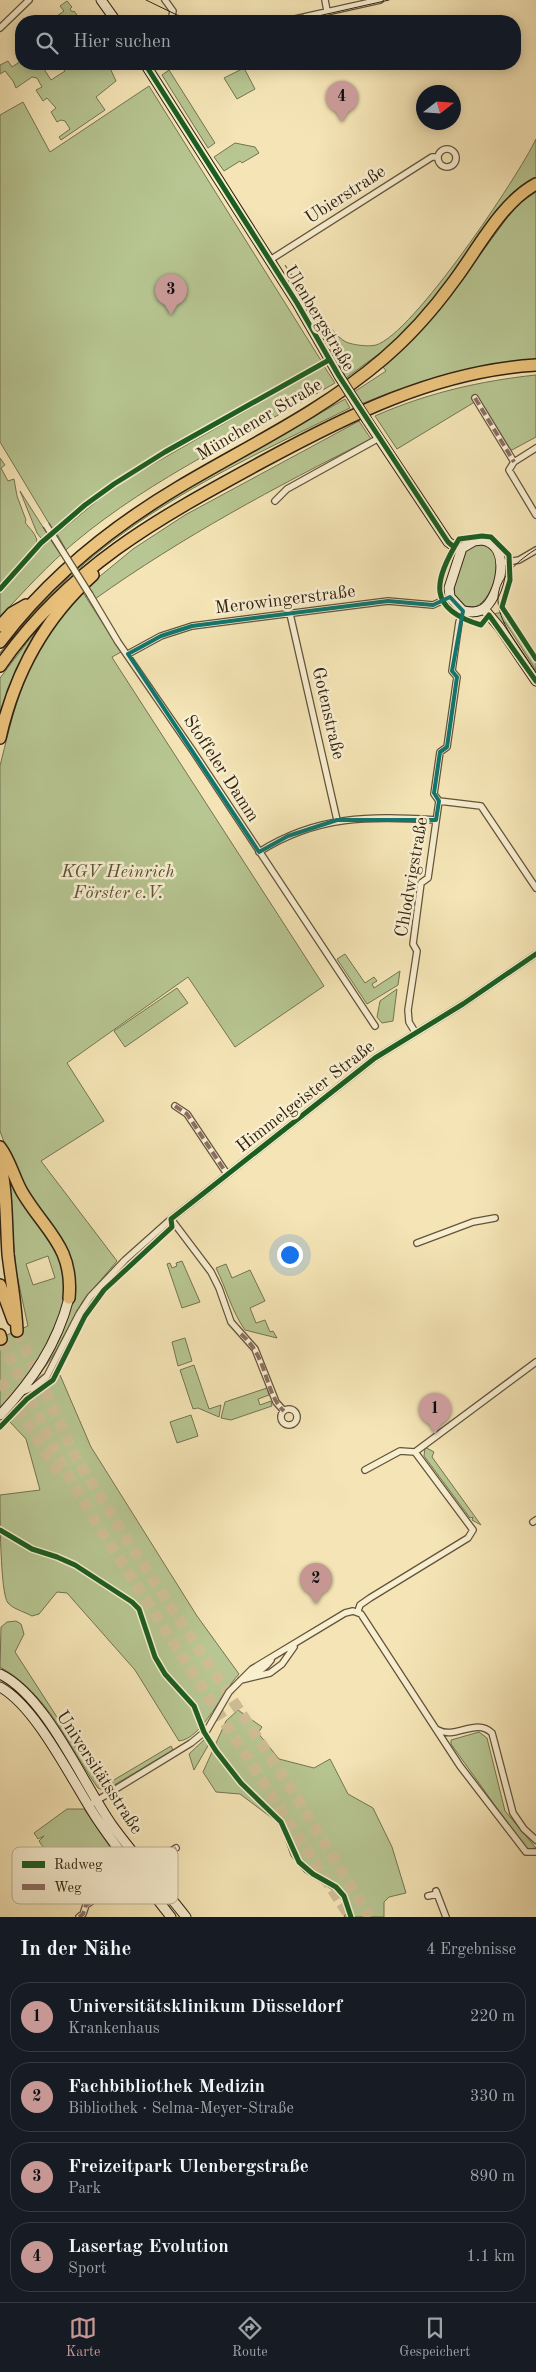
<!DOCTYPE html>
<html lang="de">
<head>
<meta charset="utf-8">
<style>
	body { margin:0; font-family:"Old Standard TT",serif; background:#20242c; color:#f1f3f6 }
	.compass { position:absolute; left:416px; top:85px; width:45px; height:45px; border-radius:50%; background:#171b24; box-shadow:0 2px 12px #0003; rotate:73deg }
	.you { position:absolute; left:289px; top:1254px; width:18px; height:18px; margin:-12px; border:4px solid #fff; border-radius:50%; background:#1a73e8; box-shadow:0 0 0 8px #1a73e833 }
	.badge { display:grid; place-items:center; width:32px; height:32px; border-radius:50%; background:#c59692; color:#111; font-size:16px; font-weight:700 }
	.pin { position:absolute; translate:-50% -41px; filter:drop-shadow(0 1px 2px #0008) }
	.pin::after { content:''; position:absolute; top:26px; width:18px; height:15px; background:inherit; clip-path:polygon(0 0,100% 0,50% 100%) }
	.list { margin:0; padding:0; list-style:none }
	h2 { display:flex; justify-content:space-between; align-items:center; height:65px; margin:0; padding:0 20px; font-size:21px }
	h2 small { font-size:16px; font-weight:400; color:#9ea1a6 }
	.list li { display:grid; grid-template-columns:32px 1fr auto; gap:15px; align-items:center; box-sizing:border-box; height:70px; margin:0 10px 10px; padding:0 10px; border:1px solid #363941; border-radius:20px }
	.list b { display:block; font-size:19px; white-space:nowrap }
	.list p { margin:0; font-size:16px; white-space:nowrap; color:#9ea1a6 }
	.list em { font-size:16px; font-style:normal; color:#9ea1a6 }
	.icon { flex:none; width:28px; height:28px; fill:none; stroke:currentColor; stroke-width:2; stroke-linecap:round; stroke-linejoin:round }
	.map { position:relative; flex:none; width:536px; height:1917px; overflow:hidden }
	.search { position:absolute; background:#171b24; box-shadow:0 2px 12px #0003; left:15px; right:15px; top:15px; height:55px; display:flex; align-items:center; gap:12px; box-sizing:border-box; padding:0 18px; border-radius:20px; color:#9ea1a6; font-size:19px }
	.sheet { height:385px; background:#171b24 }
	nav { display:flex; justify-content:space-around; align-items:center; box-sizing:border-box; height:70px; border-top:1px solid #363941; background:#171b24; font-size:14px; color:#9ea1a6 }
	nav a { display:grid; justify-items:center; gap:2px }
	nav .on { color:#c59692 }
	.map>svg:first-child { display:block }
	.green { fill:#b7c692; stroke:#747452; fill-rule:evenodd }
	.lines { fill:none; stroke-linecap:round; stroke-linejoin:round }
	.highway-tunnel { stroke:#cebe95; stroke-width:11; stroke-dasharray:11 5.5; stroke-linecap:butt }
	.street-casing { stroke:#62543b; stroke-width:8 }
	.secondary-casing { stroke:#312312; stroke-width:11 }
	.highway-casing { stroke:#312312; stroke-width:14 }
	.street { stroke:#f8eed0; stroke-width:5.5 }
	.secondary { stroke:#f8eed0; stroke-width:9 }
	.highway { stroke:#eac27b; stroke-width:11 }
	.tram { stroke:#312312; stroke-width:1 }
	.street-bridge-casing { stroke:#62543b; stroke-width:8; stroke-linecap:butt }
	.secondary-bridge-casing { stroke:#312312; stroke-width:11; stroke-linecap:butt }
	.street-bridge { stroke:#f8eed0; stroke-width:5.5 }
	.secondary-bridge { stroke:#f8eed0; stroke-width:9 }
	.quiet { stroke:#8d6e63; stroke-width:4; stroke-dasharray:8 4; stroke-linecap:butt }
	.cycleway-casing { stroke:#f8eed0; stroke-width:8 }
	.cycleway { stroke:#1b5e20; stroke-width:5 }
	.marked { fill:none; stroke:#0f766e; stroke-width:4; stroke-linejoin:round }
	.labels { text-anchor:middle; stroke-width:5; stroke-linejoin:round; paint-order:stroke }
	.street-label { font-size:18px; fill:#312312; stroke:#f8eed0 }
	.park-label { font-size:18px; font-style:italic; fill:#595438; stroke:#f8eed0 }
	.key { fill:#f8eed0; stroke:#bcb197; stroke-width:1 }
	.key-label { font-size:14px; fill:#312312 }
</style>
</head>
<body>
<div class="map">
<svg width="536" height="1917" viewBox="0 0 536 1917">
	<rect width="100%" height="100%" fill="#f5e5b6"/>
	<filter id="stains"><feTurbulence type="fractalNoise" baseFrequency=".004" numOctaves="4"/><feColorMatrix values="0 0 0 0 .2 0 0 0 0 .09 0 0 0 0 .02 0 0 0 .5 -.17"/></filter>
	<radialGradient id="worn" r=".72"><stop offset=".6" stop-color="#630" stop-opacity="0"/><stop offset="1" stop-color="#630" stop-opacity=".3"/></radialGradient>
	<path class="green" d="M 67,1 L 72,7 L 70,9 L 72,12 L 74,11 L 77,15 L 75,17 L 77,20 L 79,19 L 81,21 L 50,21 L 64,11 L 60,6 Z
		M 8,61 L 12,67 L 21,61 L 21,64 L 52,64 L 44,69 L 51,80 L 65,71 L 61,64 L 75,64 L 78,68 L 84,64 L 108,64 L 116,81 L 96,97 L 105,110 L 61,140 L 59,137 L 70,129 L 65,121 L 61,120 L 57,122 L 51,112 L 56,108 L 47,98 L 43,101 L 36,90 L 42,87 L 37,78 L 32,77 L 16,88 L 13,81 L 5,71 L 0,74 L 0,65 Z
		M 244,68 L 255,89 L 237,99 L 224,78 Z
		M 169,70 L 215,143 L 208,148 L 162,75 Z
		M 149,86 L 322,362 C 231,416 134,462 53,530 L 0,442 L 0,115 L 23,102 L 50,152 Z
		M 536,139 L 536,179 L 403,336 L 346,378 L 285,265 C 297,281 330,334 346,342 C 353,345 369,347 376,345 C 413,334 518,177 536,139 Z
		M 235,143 L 255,147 L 259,153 L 242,163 L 240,161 L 224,171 L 214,157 Z
		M 536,192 L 536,360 C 470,369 423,379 361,404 L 354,392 L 386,371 L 383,367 L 438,312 L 510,214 L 517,205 Z
		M 324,366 L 335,383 C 248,434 153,477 75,542 C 48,565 24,591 0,617 L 0,591 L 50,539 L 59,552 L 65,548 L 57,534 L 115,486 Z
		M 536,375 L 536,437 L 512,450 L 508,449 L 478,400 L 397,449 L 375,416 C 427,393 480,381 536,375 Z
		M 345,399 L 350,408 C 213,475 95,528 0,653 L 27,616 L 61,580 L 105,543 L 180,493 Z
		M 359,421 L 371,439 C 275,487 182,537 95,599 L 88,586 L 133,549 L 185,515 Z
		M 0,458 L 5,465 L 1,468 L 8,481 L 14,479 L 17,496 L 26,520 L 25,522 C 29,529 38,534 37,545 L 0,586 Z
		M 20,491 L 48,535 L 41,538 L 37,533 Z
		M 476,544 C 517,544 490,613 467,608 C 447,603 455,582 459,569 C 461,563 462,555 466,551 C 469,548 473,546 476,544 Z
		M 82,591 L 121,652 L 112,657 L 113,659 L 324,986 L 235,1047 L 188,977 L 67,1063 L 104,1121 L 41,1161 L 117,1261 L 83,1301 L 56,1351 L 38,1377 L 60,1338 L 69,1312 L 67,1250 L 59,1235 L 38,1209 L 12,1164 L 0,1131 L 0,766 C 12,717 23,669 53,627 C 61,614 72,603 82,591 Z
		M 497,613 L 504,613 L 536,662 L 536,670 L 505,622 L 502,624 L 495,614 Z
		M 35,632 L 14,674 L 0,718 L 0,678 Z
		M 345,954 L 365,983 L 374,977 L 377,981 L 372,984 L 374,988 L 400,971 L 398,985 L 367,1004 L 337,959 Z
		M 177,988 L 188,1003 L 125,1047 L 114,1031 Z
		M 397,989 L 393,1021 L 382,1023 L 377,1017 L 380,1001 Z
		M 7,1173 L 62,1258 L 65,1299 L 59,1321 L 35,1369 L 0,1410 L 0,1338 L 28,1326 L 16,1271 ZM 48,1256 L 55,1278 L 33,1285 L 26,1264 Z
		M 182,1261 L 200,1302 L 182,1308 L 167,1264 L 170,1263 L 172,1268 L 177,1266 L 176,1263 Z
		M 226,1264 L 232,1278 L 250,1270 L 265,1301 L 250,1308 L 256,1323 L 265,1320 L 270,1332 L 273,1331 L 277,1338 L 245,1330 C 232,1312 226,1288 216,1268 Z
		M 185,1338 L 192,1361 L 178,1366 L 172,1342 Z
		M 194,1365 L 209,1409 L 221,1405 L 219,1417 L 198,1408 L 193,1409 L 180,1370 Z
		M 60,1375 L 91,1447 L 197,1616 L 239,1674 C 222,1692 202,1739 179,1741 L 135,1670 L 67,1593 L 57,1592 L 39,1614 L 32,1616 C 25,1612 13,1609 8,1603 C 0,1594 0,1511 0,1495 L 40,1490 L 26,1439 L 10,1422 C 21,1402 45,1392 60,1375 Z
		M 267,1388 L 269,1395 L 258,1399 L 260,1405 L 271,1401 L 272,1406 L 231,1420 L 221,1418 L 225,1402 Z
		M 191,1415 L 198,1436 L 177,1443 L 170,1422 Z
		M 425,1447 L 434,1452 L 432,1457 L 481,1525 L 472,1520 L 473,1517 L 470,1518 L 424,1456 Z
		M 16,1621 L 21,1624 L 24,1634 L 15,1652 L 102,1787 L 171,1746 L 173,1750 L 104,1791 L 98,1788 C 67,1745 49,1694 0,1667 L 1,1627 L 7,1622 Z
		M 238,1710 L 262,1727 L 258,1733 L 279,1759 L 314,1768 L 330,1759 L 348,1794 L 373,1808 L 392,1847 L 406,1893 L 389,1897 L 384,1902 L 384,1917 L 344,1917 L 346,1912 L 343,1901 L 336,1892 L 304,1872 L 291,1856 L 282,1830 L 276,1821 L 240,1794 L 216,1792 L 203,1772 L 226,1721 Z
		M 479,1732 L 487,1738 L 505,1811 L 536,1848 L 526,1849 L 451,1744 L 451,1740 Z
		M 206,1738 L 209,1744 L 194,1770 L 189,1754 Z
		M 67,1809 L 84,1809 L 112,1850 L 94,1861 L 102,1870 L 88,1878 L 91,1887 L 78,1895 L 68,1892 L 59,1901 L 52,1901 L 41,1887 L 37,1888 L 33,1882 L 45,1863 L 51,1859 L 39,1841 L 44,1836 L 38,1839 L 34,1833 Z"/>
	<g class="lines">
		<path class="highway-tunnel" d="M 17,1331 L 76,1458 L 140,1560 L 290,1787 L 370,1917
			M 1,1339 L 61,1462 L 90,1513 L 350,1917
			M 0,1380 L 59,1474"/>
		<defs>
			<path id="street" d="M 165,0 L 173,11 L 171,21
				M 325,0 L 327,11
				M 286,21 L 380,0
				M 0,28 L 29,0
				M438 158a9 9 0 1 1 18 0a9 9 0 1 1-18 0Z
				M 270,260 L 432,157 L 438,157
				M 475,398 L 514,462
				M 536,448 L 514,462 L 509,470 L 536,515
				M 275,501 L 287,489 L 379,438
				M 501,563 L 519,560 L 536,550
				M 90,595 L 118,642 L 193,751 L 375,1026
				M 290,614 L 337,820
				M 128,654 L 161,636 L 192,626 L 388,601 L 433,605 L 450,597
				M 439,801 L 481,806 L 536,888
				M 259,852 C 317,815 370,816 436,820
				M 415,1032 L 409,1022 L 408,1010 L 417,951 L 413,944 L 421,883 L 428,878 L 439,801 L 434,794 L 440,752 L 447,747 L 457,677 L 452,671 L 459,622 L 463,611
				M 175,1106 L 187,1114 L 227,1174
				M 171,1219 L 211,1272 L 219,1288 L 231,1322 L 255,1349 L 276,1402 L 284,1411
				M 417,1243 L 473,1222 L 495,1218
				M 22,1392 L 34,1387 L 47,1376 L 79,1314 L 90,1297 L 125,1260 L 171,1219 L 375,1058 L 463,1004 L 536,954
				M281 1417a8 8 0 1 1 16 0a8 8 0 1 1-16 0Z
				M 415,1452 L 536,1362
				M 533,1522 L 536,1520
				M 358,1611 L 360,1605 L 370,1598 L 468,1538 L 473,1530 L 415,1452 L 400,1451 L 365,1470
				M 248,1674 C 258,1673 265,1668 271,1660
				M 241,1680 L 270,1673 L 282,1664 L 294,1647
				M 438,1730 C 455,1740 476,1717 492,1733 L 513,1813 L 524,1829 L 536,1840
				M 88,1806 L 191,1743 L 207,1730 L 229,1692 L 252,1669 L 345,1613 L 353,1611 L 361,1614 L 460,1766 L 526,1852 L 536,1852
				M 156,1860 L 176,1848
				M 436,1891 L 446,1917
				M 428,1896 L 437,1894
				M 79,1917 L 83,1914 L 86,1905 L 125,1879"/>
			<path id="secondary" d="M 101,0 L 116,21
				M 145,64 L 297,303 L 339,376
				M 367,420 L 448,542 L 461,551
				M 482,540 C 514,545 499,599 483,609 C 477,613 470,612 463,611 L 450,597 L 449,588 L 462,548 L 474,541 Z
				M 484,609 L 500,628 L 536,681
				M 0,1415 C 32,1381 57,1345 69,1298
				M 0,1674 C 46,1696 82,1782 112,1825 C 135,1857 162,1886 186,1917
				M 0,1687 C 37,1707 73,1783 97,1819 C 120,1853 146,1885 171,1917"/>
			<path id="highway" d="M 0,626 L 12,613 L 26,605
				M 0,642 C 48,578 110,528 179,487 C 248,446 321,412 383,359 C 410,336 433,310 454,281 C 478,249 501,203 536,184
				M 0,666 C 69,567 157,519 260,463 C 347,416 435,371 536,365
				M 0,738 C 14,675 44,619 93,575
				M 0,1147 C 10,1160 14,1178 22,1192 C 45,1231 74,1247 69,1298
				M 0,1161 C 7,1192 6,1223 8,1254 C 11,1280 16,1305 17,1331
				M 0,1285 L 13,1320
				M 0,1335 L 1,1339"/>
		</defs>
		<use href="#street" class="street-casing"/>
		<use href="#secondary" class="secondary-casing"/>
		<use href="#highway" class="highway-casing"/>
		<use href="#street" class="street"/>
		<use href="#secondary" class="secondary"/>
		<use href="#highway" class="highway"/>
		<path class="tram" d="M 146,0 L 177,15 L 200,21
			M 276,21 L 303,15
			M 296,21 L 389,0
			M 536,549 C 470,592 503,622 536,673"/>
		<defs>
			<path id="street-bridge" d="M 46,525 L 90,595
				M 125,1879 L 156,1860"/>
			<path id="secondary-bridge" d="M 339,376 L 367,420"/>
		</defs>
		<use href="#street-bridge" class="street-bridge-casing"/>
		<use href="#secondary-bridge" class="secondary-bridge-casing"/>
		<use href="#street-bridge" class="street-bridge"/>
		<use href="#secondary-bridge" class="secondary-bridge"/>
		<path class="quiet" d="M 475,398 L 514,462
			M 175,1106 L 187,1114 L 227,1174
			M 241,1334 C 269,1358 264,1393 284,1411
			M 79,1917 L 83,1914 L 86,1905 L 176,1848"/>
		<defs>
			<path id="cycleway" d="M 145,64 L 297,303 L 339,376 L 448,542 L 454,547
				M 0,589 L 41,543 L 85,505 L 114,484 L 165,452 L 329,360
				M 536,659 L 502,607 L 510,580 L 509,555 L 491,537 L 482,536 L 459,539 C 433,582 427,609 481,625 L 489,615 L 536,681
				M 0,1427 L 27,1399 L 53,1380 L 85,1316 L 104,1290 L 172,1227 L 171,1219 L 375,1058 L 463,1004 L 536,954
				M 0,1530 L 32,1549 L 57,1557 L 75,1565 L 132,1602 L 139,1609 L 155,1657 L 165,1674 L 194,1706 L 204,1732 L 216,1751 L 241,1783 L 281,1822 L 299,1862 L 313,1874 L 336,1887 L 344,1896 L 351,1917"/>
		</defs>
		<use href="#cycleway" class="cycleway-casing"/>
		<use href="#cycleway" class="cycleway"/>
	</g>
	<path class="marked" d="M 450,597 L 463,611 L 452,671 L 457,677 L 447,747 L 440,752 L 434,793 L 439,801 L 436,820 L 337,820 L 288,836 L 259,852 L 128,654 L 161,636 L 192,626 L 388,601 L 433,605 Z"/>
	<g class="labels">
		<g class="street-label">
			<text transform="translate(345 194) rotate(-33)" y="6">Ubierstraße</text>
			<text transform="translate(320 318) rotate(59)" y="6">Ulenbergstraße</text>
			<text transform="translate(259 419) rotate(-31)" y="6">Münchener Straße</text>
			<text transform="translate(285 599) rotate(-7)" y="6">Merowingerstraße</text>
			<text transform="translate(329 713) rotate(77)" y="6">Gotenstraße</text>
			<text transform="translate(222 768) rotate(57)" y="6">Stoffeler Damm</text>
			<text transform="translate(411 877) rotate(-80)" y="6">Chlodwigstraße</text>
			<text transform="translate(305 1096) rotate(-38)" y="6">Himmelgeister Straße</text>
			<text transform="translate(100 1772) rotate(57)" y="6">Universitätsstraße</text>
		</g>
		<g class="park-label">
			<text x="118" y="877">KGV Heinrich<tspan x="118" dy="21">Förster e.V.</tspan></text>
		</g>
	</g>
	<rect x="12" y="1847" width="166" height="57" rx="8" class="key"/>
	<rect x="22" y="1861" width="23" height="7" fill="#1b5e20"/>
	<rect x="22" y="1884" width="23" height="6" fill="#8d6e63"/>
	<g class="key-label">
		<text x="54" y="1869">Radweg</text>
		<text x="54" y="1892">Weg</text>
	</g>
	<rect width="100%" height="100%" filter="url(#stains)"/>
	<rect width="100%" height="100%" fill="url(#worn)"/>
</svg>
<svg class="compass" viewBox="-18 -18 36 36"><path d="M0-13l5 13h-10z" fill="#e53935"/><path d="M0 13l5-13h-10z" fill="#9ea1a6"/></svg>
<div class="you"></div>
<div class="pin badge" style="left:435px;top:1434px">1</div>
<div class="pin badge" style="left:316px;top:1604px">2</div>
<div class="pin badge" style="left:171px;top:315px">3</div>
<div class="pin badge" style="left:342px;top:122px">4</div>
<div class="search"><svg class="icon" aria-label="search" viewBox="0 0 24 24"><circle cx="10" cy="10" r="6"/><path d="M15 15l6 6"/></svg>Hier suchen</div>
</div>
<section class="sheet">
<h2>In der Nähe<small>4 Ergebnisse</small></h2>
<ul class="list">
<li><span class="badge">1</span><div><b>Universitätsklinikum Düsseldorf</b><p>Krankenhaus</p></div><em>220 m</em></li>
<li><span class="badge">2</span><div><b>Fachbibliothek Medizin</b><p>Bibliothek · Selma-Meyer-Straße</p></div><em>330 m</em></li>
<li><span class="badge">3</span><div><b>Freizeitpark Ulenbergstraße</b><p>Park</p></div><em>890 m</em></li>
<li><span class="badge">4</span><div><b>Lasertag Evolution</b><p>Sport</p></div><em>1.1 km</em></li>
</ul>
</section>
<nav>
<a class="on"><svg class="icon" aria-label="map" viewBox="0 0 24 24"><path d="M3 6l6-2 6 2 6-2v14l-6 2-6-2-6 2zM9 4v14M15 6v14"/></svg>Karte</a>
<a><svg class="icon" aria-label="directions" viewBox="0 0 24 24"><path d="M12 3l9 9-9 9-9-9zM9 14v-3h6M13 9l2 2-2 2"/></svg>Route</a>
<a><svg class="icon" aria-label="saved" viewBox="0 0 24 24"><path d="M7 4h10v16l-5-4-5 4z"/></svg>Gespeichert</a>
</nav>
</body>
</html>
